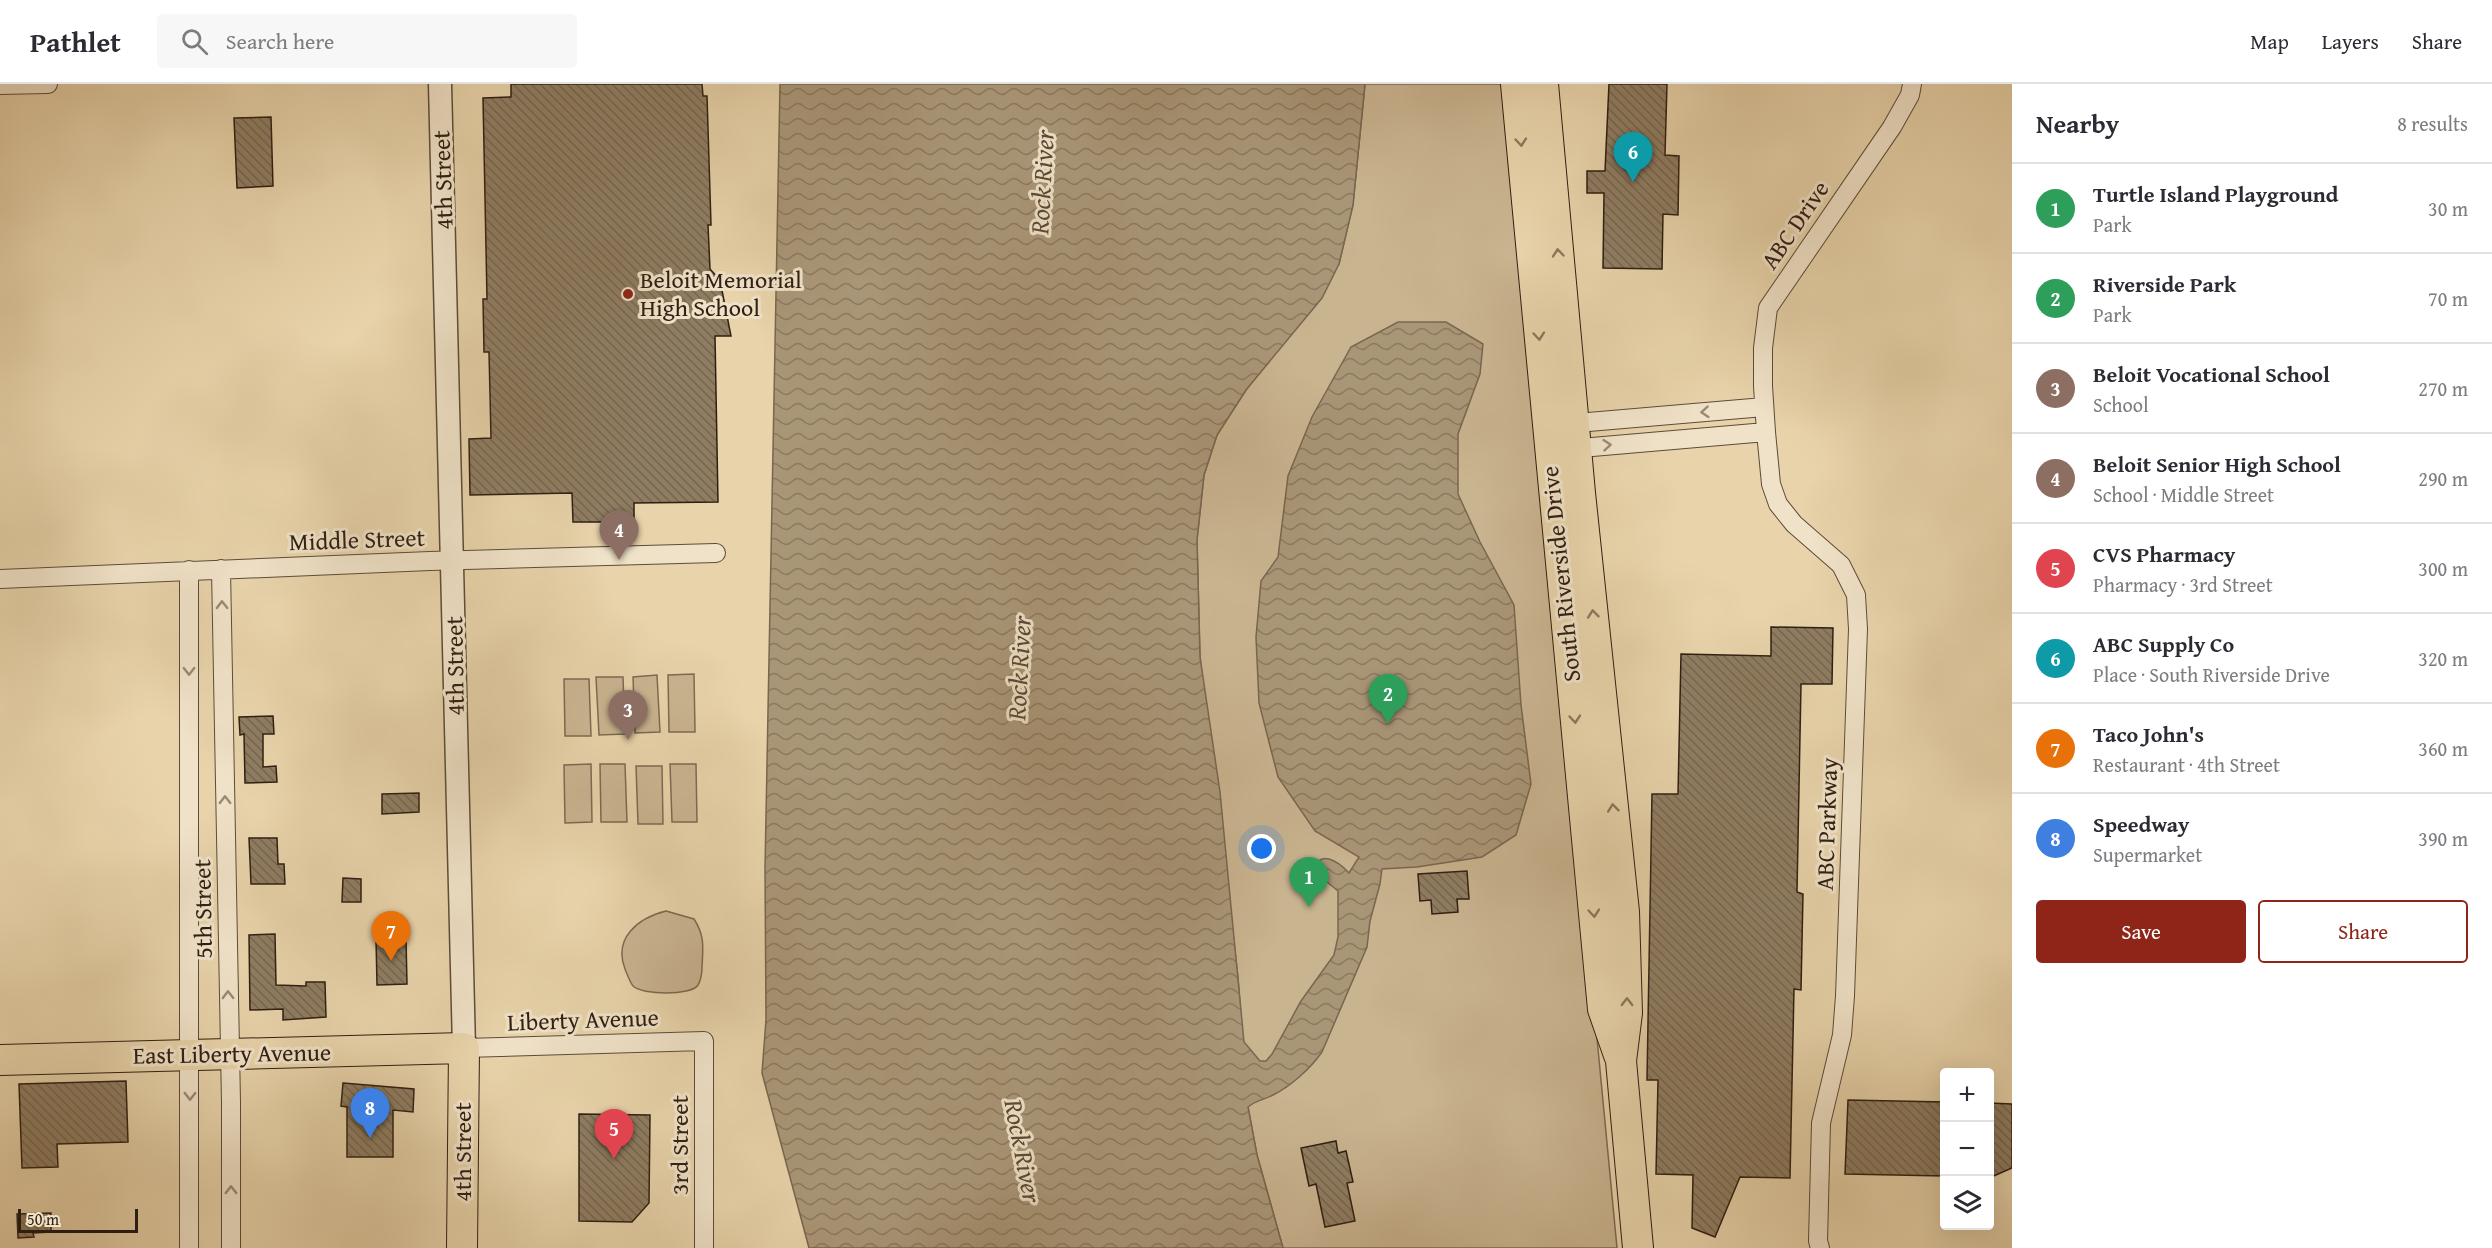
<!DOCTYPE html>
<html lang="en">
<head>
<meta charset="utf-8">
<style>
	body { margin:0; font-family:"Gentium Book Plus",serif; background:#f7f7f7; color:#2b2b33 }
	.controls { position:absolute; right:18px; bottom:18px; display:grid; overflow:hidden; border-radius:6px; box-shadow:0 6px 24px #0002 }
	.controls button { width:54px; height:54px; display:grid; place-items:center; padding:0; border:0; border-bottom:2px solid #e1e1e2; background:#fff; color:#2b2b33; font:30px sans-serif }
	.scale { position:absolute; left:18px; bottom:15px; width:120px; box-sizing:border-box; padding-left:6px; border:3px solid #2f1f13; border-top:0; font-size:16px; line-height:21px; white-space:nowrap; color:#2f1f13; -webkit-text-stroke:4px #f0e2c8; paint-order:stroke }
	.you { position:absolute; left:1262px; top:765px; width:21px; height:21px; margin:-15px; border:4px solid #fff; border-radius:50%; background:#1a73e8; box-shadow:0 0 0 9px #1a73e833 }
	.badge { display:grid; place-items:center; width:39px; height:39px; border-radius:50%; background:#8f2418; color:#fff; font-size:20px; font-weight:700 }
	.pin { position:absolute; translate:-50% -50px; filter:drop-shadow(0 2px 3px #0008) }
	.pin::after { content:''; position:absolute; top:32px; width:21px; height:18px; background:inherit; clip-path:polygon(0 0,100% 0,50% 100%) }
	.list { margin:0; padding:0; list-style:none }
	h2 { display:flex; justify-content:space-between; align-items:center; height:78px; margin:0; padding:0 24px; font-size:26px }
	h2 small { font-size:20px; font-weight:400; color:#7c7c81 }
	.list li { display:grid; grid-template-columns:39px 1fr auto; gap:18px; align-items:center; box-sizing:border-box; height:90px; padding:0 24px; border-top:2px solid #e1e1e2 }
	.list b { display:block; font-size:22px; white-space:nowrap }
	.list p { margin:0; font-size:20px; white-space:nowrap; color:#7c7c81 }
	.list em { font-size:20px; font-style:normal; color:#7c7c81 }
	.actions { display:flex; gap:12px; padding:18px 24px }
	.actions a { flex:1; padding:14px 0; border:2px solid #8f2418; border-radius:6px; text-align:center; font-size:21px; color:#8f2418 }
	.actions .main { background:#8f2418; color:#fff }
	.icon { flex:none; width:33px; height:33px; fill:none; stroke:currentColor; stroke-width:2; stroke-linecap:round; stroke-linejoin:round }
	.map { position:relative; flex:none; width:2012px; height:1164px; overflow:hidden }
	header { display:flex; align-items:center; gap:36px; box-sizing:border-box; height:84px; padding:0 30px; background:#fff; border-bottom:2px solid #e1e1e2 }
	header strong { font-size:28px }
	nav { display:flex; gap:33px; margin-inline-start:auto; font-size:21px }
	.search { width:420px; height:54px; background:#f7f7f7; display:flex; align-items:center; gap:15px; box-sizing:border-box; padding:0 21px; border-radius:6px; color:#7c7c81; font-size:22px }
	main { display:flex }
	aside { flex:1; background:#fff }
	.map>svg:first-child { display:block }
	.park { fill:#c9b490; stroke:#7c6a52; stroke-width:1.5 }
	.water { fill:url(#water-waves); stroke:#78664f; stroke-width:1.5 }
	.building { fill:url(#building-back-hatch); stroke:#2f1f13; stroke-width:1.5 }
	.lines { fill:none; stroke-linecap:round; stroke-linejoin:round }
	.minor-casing { stroke:#5d4c39; stroke-width:20 }
	.tertiary-casing { stroke:#5d4c39; stroke-width:25 }
	.primary-casing { stroke:#2f1f13; stroke-width:32 }
	.minor { stroke:#f0e2c8; stroke-width:18 }
	.tertiary { stroke:#f0e2c8; stroke-width:22 }
	.primary { stroke:#e8d3aa; stroke-width:30 }
	.oneway { stroke:#8c795e }
	.oneway2 { stroke:#998a77 }
	.poi-dot { fill:#8f2418; stroke:#f0e2c8; stroke-width:2 }
	.labels { text-anchor:middle; stroke-width:6; stroke-linejoin:round; paint-order:stroke }
	.street-label { font-size:24px; fill:#2f1f13; stroke:#f0e2c8 }
	.poi-label { font-size:24px; fill:#2f1f13; stroke:#f0e2c8; text-anchor:start }
	.water-label { font-size:26px; font-style:italic; fill:#5a4936; stroke:#f0e2c8 }
</style>
</head>
<body>
<header>
<strong>Pathlet</strong>
<div class="search"><svg class="icon" aria-label="search" viewBox="0 0 24 24"><circle cx="10" cy="10" r="6"/><path d="M15 15l6 6"/></svg>Search here</div>
<nav><a>Map</a><a>Layers</a><a>Share</a></nav>
</header>
<main>
<div class="map">
<svg width="2012" height="1164" viewBox="0 0 2012 1164">
	<defs>
		<pattern id="water-waves" width="16" height="10" patternUnits="userSpaceOnUse" patternTransform="scale(1.5)"><rect width="16" height="10" fill="#a99677"/><path d="M0 5q4-4 8 0t8 0" fill="none" stroke="#8a7a60"/></pattern>
		<pattern id="building-back-hatch" width="6" height="6" patternUnits="userSpaceOnUse" patternTransform="scale(1.5)"><rect width="6" height="6" fill="#8f7d62"/><path d="M-1 5l2 2M0 0l6 6M5-1l2 2" fill="none" stroke="#756650"/></pattern>
	</defs>
	<rect width="100%" height="100%" fill="#e8d3aa"/>
	<filter id="stains"><feTurbulence type="fractalNoise" baseFrequency=".00333" numOctaves="4"/><feColorMatrix values="0 0 0 0 .2 0 0 0 0 .09 0 0 0 0 .02 0 0 0 .5 -.17"/></filter>
	<radialGradient id="worn" r=".72"><stop offset=".6" stop-color="#630" stop-opacity="0"/><stop offset="1" stop-color="#630" stop-opacity=".3"/></radialGradient>
	<path class="park" d="M 1365,0 L 1506,0 L 1617,1164 L 1283,1164 L 1257,1071 L 1248,1023 L 1238,893 L 1200,573 L 1197,456 L 1204,391 L 1217,351 L 1246,306 L 1339,180 L 1353,121 Z
		M 694,590 L 695,648 L 669,648 L 668,591 Z
		M 657,591 L 660,648 L 635,649 L 633,593 Z
		M 596,593 L 623,593 L 625,650 L 599,651 Z
		M 564,595 L 589,595 L 591,652 L 565,652 Z
		M 591,680 L 592,738 L 565,739 L 564,681 Z
		M 600,680 L 625,680 L 627,738 L 601,738 Z
		M 670,680 L 696,680 L 697,738 L 672,738 Z
		M 636,682 L 662,682 L 663,740 L 638,740 Z
		M 666,827 L 694,835 C 705,852 703,863 702,883 C 702,888 701,896 698,901 C 691,912 642,911 633,902 C 630,898 627,890 625,885 C 613,854 638,834 666,827 Z"/>
	<path class="water" d="M 780,0 L 1365,0 L 1353,121 L 1339,180 L 1322,214 L 1246,306 L 1217,351 L 1204,391 L 1197,456 L 1200,573 L 1220,708 L 1244,958 L 1260,977 L 1266,977 L 1272,970 L 1301,917 L 1334,871 L 1338,853 L 1338,807 L 1315,788 C 1317,763 1339,778 1349,789 L 1359,773 L 1315,747 L 1278,693 L 1259,619 L 1256,553 L 1261,497 L 1278,473 L 1288,392 L 1312,333 L 1351,263 L 1398,238 L 1446,238 L 1483,260 L 1480,290 L 1458,350 L 1458,410 L 1480,458 L 1514,521 L 1521,621 L 1531,700 L 1516,751 L 1482,773 L 1417,783 L 1382,785 L 1380,800 L 1370,837 L 1367,863 L 1322,968 C 1310,985 1291,1002 1273,1011 C 1264,1016 1256,1016 1248,1023 L 1257,1071 L 1283,1164 L 809,1164 L 762,989 L 766,936 L 765,784 Z"/>
	<path class="building" d="M 511,0 L 702,0 L 703,12 L 707,12 L 711,141 L 708,141 L 710,185 L 720,196 L 731,252 L 715,252 L 718,418 L 634,419 L 634,440 L 612,440 L 603,438 L 573,438 L 572,409 L 470,411 L 469,355 L 491,354 L 489,268 L 484,268 L 483,215 L 487,215 L 483,14 L 511,13 Z
		M 1609,0 L 1667,0 L 1665,71 L 1679,72 L 1678,131 L 1663,130 L 1662,185 L 1603,184 L 1604,109 L 1587,109 L 1587,87 L 1605,87 Z
		M 271,33 L 273,102 L 237,104 L 234,34 Z
		M 1771,543 L 1833,544 L 1832,600 L 1801,600 L 1797,808 L 1803,810 L 1801,906 L 1794,905 L 1790,1094 L 1740,1093 L 1715,1153 L 1692,1144 L 1693,1091 L 1656,1090 L 1658,996 L 1647,996 L 1652,710 L 1678,710 L 1681,570 L 1771,572 Z
		M 273,632 L 274,650 L 263,650 L 263,683 L 276,682 L 277,698 L 245,699 L 244,650 L 240,651 L 239,633 Z
		M 419,709 L 419,728 L 382,730 L 382,710 Z
		M 249,754 L 277,754 L 278,780 L 284,780 L 285,800 L 251,800 Z
		M 1467,787 L 1469,815 L 1457,815 L 1458,828 L 1432,830 L 1431,816 L 1420,817 L 1418,790 Z
		M 343,794 L 361,795 L 361,818 L 342,818 Z
		M 275,850 L 276,901 L 306,902 L 306,898 L 325,898 L 326,933 L 283,936 L 283,925 L 250,926 L 249,851 Z
		M 406,854 L 407,900 L 377,901 L 376,855 Z
		M 126,997 L 128,1058 L 57,1060 L 58,1083 L 22,1084 L 19,1000 Z
		M 343,999 L 414,1005 L 413,1028 L 393,1026 L 393,1073 L 347,1073 L 347,1023 L 341,1022 Z
		M 1848,1016 L 1944,1018 L 1944,1092 L 1845,1090 Z
		M 1989,1019 L 2012,1020 L 2012,1084 L 1989,1094 Z
		M 579,1030 L 650,1031 L 649,1119 L 632,1138 L 579,1137 Z
		M 1336,1057 L 1338,1069 L 1346,1067 L 1353,1098 L 1347,1099 L 1355,1137 L 1325,1143 L 1316,1100 L 1309,1102 L 1301,1064 Z
		M 51,1129 L 51,1148 L 33,1149 L 34,1153 L 18,1154 L 17,1130 Z"/>
	<g class="lines">
		<defs>
			<path id="minor" d="M 0,1 L 48,0
				M 1565,340 L 1764,323
				M 1569,365 L 1766,348
				M 221,485 L 231,1019 L 231,1164
				M 189,486 L 189,1164
				M 0,495 L 430,477 L 716,469
				M 464,964 L 704,957 L 704,1164
				M 1820,1164 L 1818,1157 L 1821,1039 L 1842,951 L 1845,912 L 1858,545 L 1856,511 L 1841,481 L 1794,440 L 1778,420 L 1771,400 L 1766,348 L 1763,302 L 1763,264 L 1768,224 L 1892,43 L 1910,11 L 1912,0"/>
			<path id="tertiary" d="M 440,0 L 464,964"/>
			<path id="primary" d="M 1516,0 L 1603,925 L 1619,971
				M 1543,0 L 1580,409 L 1624,828 L 1627,929 L 1621,977 L 1638,1164
				M 0,976 L 464,964 L 462,1164"/>
		</defs>
		<use href="#minor" class="minor-casing"/>
		<use href="#tertiary" class="tertiary-casing"/>
		<use href="#primary" class="primary-casing"/>
		<use href="#minor" class="minor"/>
		<use href="#tertiary" class="tertiary"/>
		<use href="#primary" class="primary"/>
	</g>
	<defs><path id="oneway-chevron" d="M-2-3.5L2.5 0L-2 3.5" fill="none" stroke-width="1.6" stroke-linecap="round" stroke-linejoin="round" transform="scale(1.5)"/></defs>
	<g class="oneway">
		<use href="#oneway-chevron" transform="translate(1521 58) rotate(85)"/>
		<use href="#oneway-chevron" transform="translate(1558 169) rotate(-95)"/>
		<use href="#oneway-chevron" transform="translate(1539 252) rotate(85)"/>
		<use href="#oneway-chevron" transform="translate(1593 530) rotate(-96)"/>
		<use href="#oneway-chevron" transform="translate(1575 635) rotate(85)"/>
		<use href="#oneway-chevron" transform="translate(1613 724) rotate(-96)"/>
		<use href="#oneway-chevron" transform="translate(1594 829) rotate(85)"/>
		<use href="#oneway-chevron" transform="translate(1627 918) rotate(-90)"/>
	</g>
	<g class="oneway2">
		<use href="#oneway-chevron" transform="translate(1705 328) rotate(175)"/>
		<use href="#oneway-chevron" transform="translate(1607 361) rotate(-5)"/>
		<use href="#oneway-chevron" transform="translate(222 521) rotate(-91)"/>
		<use href="#oneway-chevron" transform="translate(189 587) rotate(90)"/>
		<use href="#oneway-chevron" transform="translate(225 716) rotate(-91)"/>
		<use href="#oneway-chevron" transform="translate(228 911) rotate(-91)"/>
		<use href="#oneway-chevron" transform="translate(190 1012) rotate(90)"/>
		<use href="#oneway-chevron" transform="translate(231 1106) rotate(-90)"/>
	</g>
	<circle class="poi-dot" cx="628" cy="210" r="6"/>
	<g class="labels">
		<g class="street-label">
			<text transform="translate(443 96) rotate(-92)" y="8">4th Street</text>
			<text transform="translate(1795 141) rotate(-56)" y="8">ABC Drive</text>
			<text transform="translate(357 456) rotate(-2)" y="8">Middle Street</text>
			<text transform="translate(1561 490) rotate(-96)" y="8">South Riverside Drive</text>
			<text transform="translate(455 582) rotate(-91)" y="8">4th Street</text>
			<text transform="translate(1827 740) rotate(-88)" y="8">ABC Parkway</text>
			<text transform="translate(203 825) rotate(-91)" y="8">5th Street</text>
			<text transform="translate(583 936) rotate(-2)" y="8">Liberty Avenue</text>
			<text transform="translate(232 970) rotate(-1)" y="8">East Liberty Avenue</text>
			<text transform="translate(680 1061) rotate(-90)" y="8">3rd Street</text>
			<text transform="translate(463 1068) rotate(-90)" y="8">4th Street</text>
		</g>
		<g class="poi-label">
			<text x="640" y="204">Beloit Memorial<tspan x="640" dy="28">High School</tspan></text>
		</g>
		<g class="water-label">
			<text transform="translate(1042 98) rotate(-87)" y="9">Rock River</text>
			<text transform="translate(1019 584) rotate(-87)" y="9">Rock River</text>
			<text transform="translate(1023 1067) rotate(79)" y="9">Rock River</text>
		</g>
	</g>
	<rect width="100%" height="100%" filter="url(#stains)"/>
	<rect width="100%" height="100%" fill="url(#worn)"/>
</svg>
<div class="controls">
<button>+</button>
<button>−</button>
<button><svg class="icon" aria-label="layers" viewBox="0 0 24 24"><path d="M12 4l9 5-9 5-9-5zM3 14l9 5 9-5"/></svg></button>
</div>
<div class="scale">50 m</div>
<div class="you"></div>
<div class="pin badge" style="left:1309px;top:823px;background:#2e9e5b">1</div>
<div class="pin badge" style="left:1388px;top:640px;background:#2e9e5b">2</div>
<div class="pin badge" style="left:628px;top:656px;background:#8d6e63">3</div>
<div class="pin badge" style="left:619px;top:476px;background:#8d6e63">4</div>
<div class="pin badge" style="left:614px;top:1075px;background:#e0444e">5</div>
<div class="pin badge" style="left:1633px;top:98px;background:#0f9aa8">6</div>
<div class="pin badge" style="left:391px;top:877px;background:#e8710a">7</div>
<div class="pin badge" style="left:370px;top:1054px;background:#3f7fe0">8</div>
</div>
<aside>
<h2>Nearby<small>8 results</small></h2>
<ul class="list">
<li><span class="badge" style="background:#2e9e5b">1</span><div><b>Turtle Island Playground</b><p>Park</p></div><em>30 m</em></li>
<li><span class="badge" style="background:#2e9e5b">2</span><div><b>Riverside Park</b><p>Park</p></div><em>70 m</em></li>
<li><span class="badge" style="background:#8d6e63">3</span><div><b>Beloit Vocational School</b><p>School</p></div><em>270 m</em></li>
<li><span class="badge" style="background:#8d6e63">4</span><div><b>Beloit Senior High School</b><p>School · Middle Street</p></div><em>290 m</em></li>
<li><span class="badge" style="background:#e0444e">5</span><div><b>CVS Pharmacy</b><p>Pharmacy · 3rd Street</p></div><em>300 m</em></li>
<li><span class="badge" style="background:#0f9aa8">6</span><div><b>ABC Supply Co</b><p>Place · South Riverside Drive</p></div><em>320 m</em></li>
<li><span class="badge" style="background:#e8710a">7</span><div><b>Taco John's</b><p>Restaurant · 4th Street</p></div><em>360 m</em></li>
<li><span class="badge" style="background:#3f7fe0">8</span><div><b>Speedway</b><p>Supermarket</p></div><em>390 m</em></li>
</ul>
<div class="actions"><a class="main">Save</a><a>Share</a></div>
</aside>
</main>
</body>
</html>
